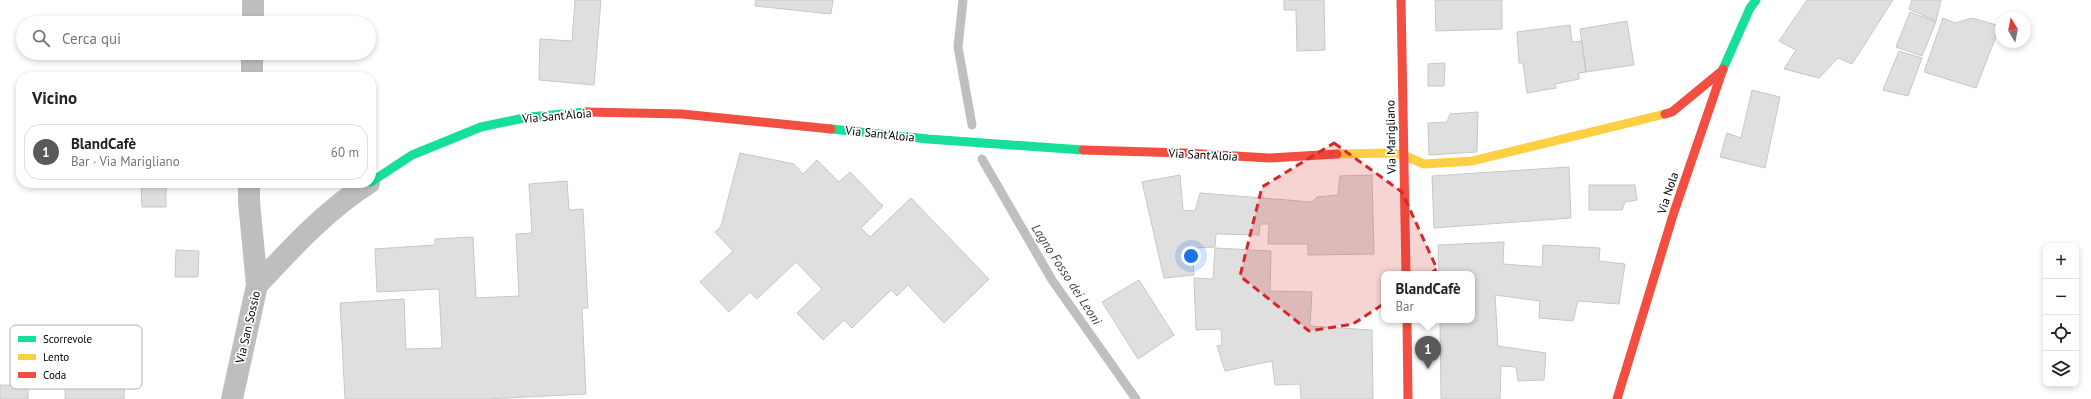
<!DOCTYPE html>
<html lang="it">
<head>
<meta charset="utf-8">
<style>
	body { margin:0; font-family:"PT Sans",sans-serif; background:#f6f6f6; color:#222 }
	.controls { position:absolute; right:12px; bottom:12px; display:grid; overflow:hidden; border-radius:8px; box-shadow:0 2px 6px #0003 }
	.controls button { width:36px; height:36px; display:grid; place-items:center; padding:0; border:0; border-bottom:1px solid #e0e0e0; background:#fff; color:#222; font:20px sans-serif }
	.compass { position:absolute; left:1995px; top:12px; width:36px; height:36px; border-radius:50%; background:#fff; box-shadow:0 2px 6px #0003; rotate:350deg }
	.you { position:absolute; left:1191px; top:256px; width:14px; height:14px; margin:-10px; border:3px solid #fff; border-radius:50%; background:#1a73e8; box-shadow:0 0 0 6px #1a73e833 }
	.badge { display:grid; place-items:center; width:26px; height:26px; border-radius:50%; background:#595959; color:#fff; font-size:13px; font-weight:700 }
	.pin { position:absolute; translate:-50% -33px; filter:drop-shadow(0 1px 2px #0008) }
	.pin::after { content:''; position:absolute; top:21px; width:14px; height:12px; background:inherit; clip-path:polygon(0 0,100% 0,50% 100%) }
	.popup { position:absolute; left:1381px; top:271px; width:94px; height:52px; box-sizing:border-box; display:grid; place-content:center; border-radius:8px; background:#fff; filter:drop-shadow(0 1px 3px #0005); font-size:13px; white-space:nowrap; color:#767676 }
	.popup b { font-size:15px; color:#222 }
	.popup::after { content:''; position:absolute; left:50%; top:100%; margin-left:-8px; border:8px solid transparent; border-top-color:#fff }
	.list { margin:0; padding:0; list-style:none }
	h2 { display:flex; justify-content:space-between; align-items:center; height:52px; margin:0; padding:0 16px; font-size:17px }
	h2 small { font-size:13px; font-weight:400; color:#767676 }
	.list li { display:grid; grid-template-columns:26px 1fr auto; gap:12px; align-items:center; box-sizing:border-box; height:56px; margin:0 8px 8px; padding:0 8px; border:1px solid #e0e0e0; border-radius:16px }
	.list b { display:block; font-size:15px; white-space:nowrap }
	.list p { margin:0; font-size:13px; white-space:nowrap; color:#767676 }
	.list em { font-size:13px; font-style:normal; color:#767676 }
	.icon { flex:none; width:22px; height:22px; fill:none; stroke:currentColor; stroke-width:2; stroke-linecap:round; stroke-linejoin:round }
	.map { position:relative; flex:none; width:2091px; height:399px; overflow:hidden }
	.search { position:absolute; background:#fff; box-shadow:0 2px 6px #0003; left:16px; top:16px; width:360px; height:44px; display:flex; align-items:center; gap:10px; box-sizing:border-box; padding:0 14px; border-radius:22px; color:#767676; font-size:15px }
	.panel { position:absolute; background:#fff; box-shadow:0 2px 6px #0003; left:16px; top:72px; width:360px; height:116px; border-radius:16px }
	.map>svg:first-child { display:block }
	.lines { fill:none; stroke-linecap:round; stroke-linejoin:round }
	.stream { stroke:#bfbfbf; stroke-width:9 }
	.building { fill:#dfdfdf; stroke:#c7c7c7 }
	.street { stroke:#bebebe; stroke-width:22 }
	.fast { stroke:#16e098; stroke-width:9 }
	.slow { stroke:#ffcf43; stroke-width:9 }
	.jam { stroke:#f24e42; stroke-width:9 }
	.marked { fill:#d62828; fill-opacity:0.2; stroke:#d62828; stroke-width:3; stroke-dasharray:8 5; stroke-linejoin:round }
	.labels { text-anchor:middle; stroke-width:3.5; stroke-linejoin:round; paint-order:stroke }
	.street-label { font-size:12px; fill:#000; stroke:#fff }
	.water-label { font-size:13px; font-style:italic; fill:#444; stroke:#fff }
	.key { fill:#fff; stroke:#b2b2b2; stroke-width:1 }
	.key-label { font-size:11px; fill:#000 }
</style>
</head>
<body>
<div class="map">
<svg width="2091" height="399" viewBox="0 0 2091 399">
	<rect width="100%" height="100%" fill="#fff"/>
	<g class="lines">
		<path class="stream" d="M 963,0 L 958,47 L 972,125
			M 982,159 L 1052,280 L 1136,399"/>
	</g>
	<path class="building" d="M 575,0 L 601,0 L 594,85 L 539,80 L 540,39 L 572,41 Z
		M 756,0 L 833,0 L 831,14 L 755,6 Z
		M 1284,0 L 1324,0 L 1325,50 L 1297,51 L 1296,10 L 1284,10 Z
		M 1435,0 L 1502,0 L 1502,29 L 1436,31 Z
		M 1807,0 L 1893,0 L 1852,64 L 1838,58 L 1819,78 L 1784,69 L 1796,50 L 1779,41 Z
		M 1912,0 L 1941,0 L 1936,21 L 1909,9 Z
		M 1910,12 L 1936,22 L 1922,56 L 1896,47 Z
		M 1943,18 L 1955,23 L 1972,18 L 2000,26 L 1976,88 L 1924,72 Z
		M 1627,21 L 1634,65 L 1586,72 L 1580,29 Z
		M 1570,25 L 1572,42 L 1582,41 L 1586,72 L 1579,73 L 1579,79 L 1555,84 L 1556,88 L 1527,93 L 1523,63 L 1519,63 L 1517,32 Z
		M 1899,51 L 1922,58 L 1908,96 L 1883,90 Z
		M 1445,63 L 1444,86 L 1428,86 L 1428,64 Z
		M 1752,90 L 1780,97 L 1765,168 L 1720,157 L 1727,133 L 1741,138 Z
		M 1478,112 L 1477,152 L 1429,155 L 1428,123 L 1447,122 L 1450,114 Z
		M 740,153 L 794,164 L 803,174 L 817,160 L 839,182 L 850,172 L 883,206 L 861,228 L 870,237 L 911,198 L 989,279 L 944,323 L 908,285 L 897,296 L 891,290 L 852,328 L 844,320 L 823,340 L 797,313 L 822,289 L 796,262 L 757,299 L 750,292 L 729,312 L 700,282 L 733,251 L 715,232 L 721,226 Z
		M 1569,167 L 1571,218 L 1434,228 L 1432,176 Z
		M 1180,175 L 1183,210 L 1195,211 L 1200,193 L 1312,202 L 1317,197 L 1338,195 L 1340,176 L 1372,175 L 1374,254 L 1308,255 L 1308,244 L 1268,244 L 1269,224 L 1260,224 L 1259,235 L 1216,234 L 1215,247 L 1192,248 L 1194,275 L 1164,278 L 1142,182 Z
		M 567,181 L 569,210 L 583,209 L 588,308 L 582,308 L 586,394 L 487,399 L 345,399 L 340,303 L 404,299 L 406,349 L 442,348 L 439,289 L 377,292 L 375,249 L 435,245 L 435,239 L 473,237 L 476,298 L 519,296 L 516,234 L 532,233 L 529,184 Z
		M 141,183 L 166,183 L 166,207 L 142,207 Z
		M 1589,185 L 1635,185 L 1637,200 L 1625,202 L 1622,210 L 1589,210 Z
		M 1504,242 L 1503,264 L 1542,267 L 1543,245 L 1600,248 L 1599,261 L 1625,264 L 1619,304 L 1578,301 L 1573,321 L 1539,318 L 1540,301 L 1495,295 L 1498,346 L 1546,353 L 1544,380 L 1518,381 L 1516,367 L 1501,366 L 1500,399 L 1441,399 L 1440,320 L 1472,320 L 1472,274 L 1439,274 L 1438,245 Z
		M 1215,248 L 1271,251 L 1270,291 L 1312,292 L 1310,326 L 1372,330 L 1373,399 L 1301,399 L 1300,384 L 1275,385 L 1272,361 L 1225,371 L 1217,346 L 1222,345 L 1221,329 L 1196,330 L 1194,278 L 1213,279 Z
		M 176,250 L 199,251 L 198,277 L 175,277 Z
		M 1139,280 L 1174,335 L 1138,359 L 1102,302 Z
		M 66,365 L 125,366 L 124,399 L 65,399 Z
		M 0,385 L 28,386 L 28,399 L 0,399 Z"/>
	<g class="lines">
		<path class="street" d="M 253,23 L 253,0
			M 252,77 L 252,53
			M 257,285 C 291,249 326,210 369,183
			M 232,399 L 257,285 L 249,202 L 249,183"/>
		<path class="fast" d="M 1723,69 L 1750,8 L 1756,0
			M 831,129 L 928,139 L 1083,150
			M 371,182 L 412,155 L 481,127 L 529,117 L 586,112"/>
		<path class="slow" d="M 1337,154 L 1390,153 L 1403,155 L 1424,164 L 1472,161 L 1665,114"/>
		<path class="jam" d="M 1401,0 L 1406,274
			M 586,112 L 682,114 L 831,129
			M 1665,114 L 1672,112 L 1723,70
			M 1083,150 L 1185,153 L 1269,158 L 1337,154
			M 1407,320 L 1408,399
			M 1617,399 L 1674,212 L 1723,69"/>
	</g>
	<path class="marked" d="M 1334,143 L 1402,192 L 1437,269 L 1353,324 L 1309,331 L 1240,276 L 1262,187 Z"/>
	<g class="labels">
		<g class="street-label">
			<text transform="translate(557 116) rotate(-5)" y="4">Via Sant'Aloia</text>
			<text transform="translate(880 134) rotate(6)" y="4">Via Sant'Aloia</text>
			<text transform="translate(1391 137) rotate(-91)" y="4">Via Marigliano</text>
			<text transform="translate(1203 155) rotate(3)" y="4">Via Sant'Aloia</text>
			<text transform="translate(1668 193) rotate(-72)" y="4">Via Nola</text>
			<text transform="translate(248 327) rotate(-77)" y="4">Via San Sossio</text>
		</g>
		<g class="water-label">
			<text transform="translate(1067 274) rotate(57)" y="5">Lagno Fosso dei Leoni</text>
		</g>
	</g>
	<rect x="10" y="325" width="132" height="64" rx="6" class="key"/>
	<rect x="18" y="336" width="18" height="6" fill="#16e098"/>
	<rect x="18" y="354" width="18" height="6" fill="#ffcf43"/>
	<rect x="18" y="372" width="18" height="6" fill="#f24e42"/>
	<g class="key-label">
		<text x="43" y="343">Scorrevole</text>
		<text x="43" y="361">Lento</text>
		<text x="43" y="379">Coda</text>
	</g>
</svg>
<div class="controls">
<button>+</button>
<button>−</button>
<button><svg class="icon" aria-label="locate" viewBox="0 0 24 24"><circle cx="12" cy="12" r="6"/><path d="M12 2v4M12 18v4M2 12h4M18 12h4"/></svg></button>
<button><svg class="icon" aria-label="layers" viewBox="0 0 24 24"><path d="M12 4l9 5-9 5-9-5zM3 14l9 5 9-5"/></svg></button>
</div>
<svg class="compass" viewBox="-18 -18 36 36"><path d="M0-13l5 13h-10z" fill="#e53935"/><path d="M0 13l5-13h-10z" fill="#767676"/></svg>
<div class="you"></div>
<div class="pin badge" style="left:1428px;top:369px">1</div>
<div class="popup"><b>BlandCafè</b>Bar</div>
<div class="search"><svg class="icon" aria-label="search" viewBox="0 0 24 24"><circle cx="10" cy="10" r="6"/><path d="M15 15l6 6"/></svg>Cerca qui</div>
<section class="panel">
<h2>Vicino<small></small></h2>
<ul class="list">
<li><span class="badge">1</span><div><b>BlandCafè</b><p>Bar · Via Marigliano</p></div><em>60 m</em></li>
</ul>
</section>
</div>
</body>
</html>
